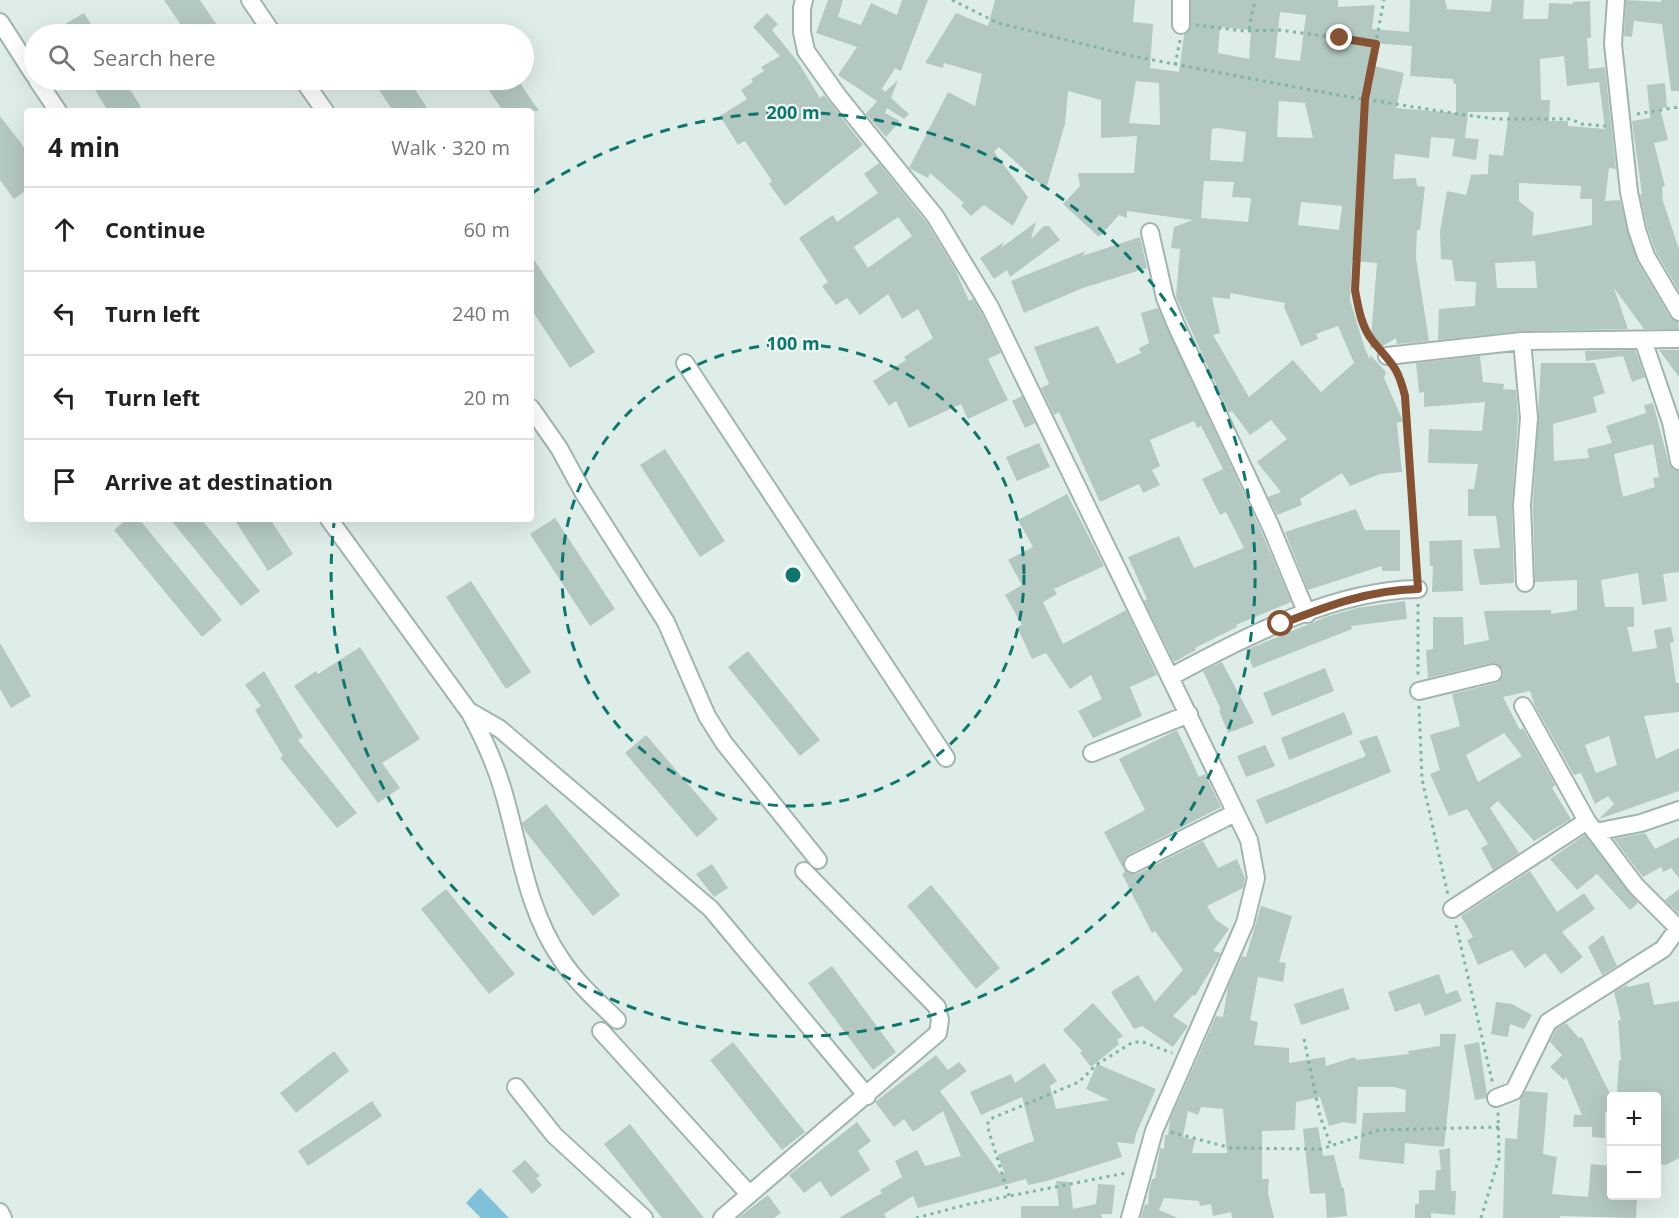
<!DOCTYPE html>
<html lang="en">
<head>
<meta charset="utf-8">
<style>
	body { margin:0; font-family:"Open Sans",sans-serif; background:#f2f2f2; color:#222 }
	.controls { position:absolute; right:18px; bottom:18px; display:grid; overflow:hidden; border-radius:6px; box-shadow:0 6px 24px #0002 }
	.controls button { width:54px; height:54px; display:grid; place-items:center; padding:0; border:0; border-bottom:2px solid #e0e0e0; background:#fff; color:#222; font:30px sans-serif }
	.stop { position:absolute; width:18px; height:18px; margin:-14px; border:4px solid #855334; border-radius:50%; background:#fff }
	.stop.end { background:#855334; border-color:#fff; box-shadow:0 2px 6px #0008 }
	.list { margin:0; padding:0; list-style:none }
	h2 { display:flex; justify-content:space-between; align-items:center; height:78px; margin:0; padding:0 24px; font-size:26px }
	h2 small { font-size:20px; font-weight:400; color:#767676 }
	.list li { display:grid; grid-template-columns:39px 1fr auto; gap:18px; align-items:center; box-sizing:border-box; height:84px; padding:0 24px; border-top:2px solid #e0e0e0 }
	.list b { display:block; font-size:22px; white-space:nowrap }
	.list em { font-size:20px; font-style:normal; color:#767676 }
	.icon { flex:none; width:33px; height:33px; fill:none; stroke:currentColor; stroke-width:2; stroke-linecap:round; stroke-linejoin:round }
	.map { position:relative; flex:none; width:1679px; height:1218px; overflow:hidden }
	.search { position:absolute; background:#fff; box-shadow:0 6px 24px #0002; left:24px; top:24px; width:510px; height:66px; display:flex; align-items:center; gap:15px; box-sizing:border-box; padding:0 21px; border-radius:33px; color:#767676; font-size:22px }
	.panel { position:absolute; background:#fff; box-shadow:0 6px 24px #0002; left:24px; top:108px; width:510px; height:414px; border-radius:6px }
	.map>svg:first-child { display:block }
	.water { fill:#80c0d9 }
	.building { fill:#b4c8c2; fill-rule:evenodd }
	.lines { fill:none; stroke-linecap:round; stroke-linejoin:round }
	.minor-casing { stroke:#a1b5b0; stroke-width:20 }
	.path { stroke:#7cb4aa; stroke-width:3; stroke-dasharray:3 4.5; stroke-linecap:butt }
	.minor { stroke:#fff; stroke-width:16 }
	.route { stroke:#855334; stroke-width:8 }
	.ring { fill:none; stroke:#0f766e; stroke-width:3; stroke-dasharray:10 8 }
	.centre { fill:#0f766e; stroke:#f0f9f6; stroke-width:3 }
	.ring-label { font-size:18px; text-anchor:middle; font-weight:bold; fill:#0f766e; stroke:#f0f9f6; stroke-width:4.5; stroke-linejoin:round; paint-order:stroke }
</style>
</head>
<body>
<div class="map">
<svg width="1679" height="1218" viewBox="0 0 1679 1218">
	<rect width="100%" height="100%" fill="#dfede8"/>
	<path class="water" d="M 480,1188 L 509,1218 L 481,1218 L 466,1203 Z"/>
	<path class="building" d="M 164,0 L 200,0 L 223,34 L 187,34 Z
		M 828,0 L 843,0 L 838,17 L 861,25 L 871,3 L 897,15 L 902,0 L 928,0 L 901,71 L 895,68 L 882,89 L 885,92 L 898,80 L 891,98 L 909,114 L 904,119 L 887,108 L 885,113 L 900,121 L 886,137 L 866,114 L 877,101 L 838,75 L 857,47 L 816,33 Z
		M 995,0 L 1135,0 L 1133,22 L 1153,24 L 1150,68 L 1179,72 L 1184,35 L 1191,26 L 1191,0 L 1338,0 L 1338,7 L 1375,5 L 1372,29 L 1409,32 L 1410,0 L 1445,0 L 1447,9 L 1490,12 L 1492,0 L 1524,0 L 1523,19 L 1548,19 L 1549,3 L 1573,4 L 1573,2 L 1590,1 L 1591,38 L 1587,38 L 1589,69 L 1605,67 L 1616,169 L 1609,168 L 1605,201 L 1620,200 L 1637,261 L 1670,317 L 1678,322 L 1679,329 L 1644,329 L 1614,288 L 1628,329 L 1521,331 L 1438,340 L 1439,309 L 1475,306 L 1476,282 L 1455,281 L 1452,260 L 1441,259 L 1440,231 L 1447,191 L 1466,195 L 1471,175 L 1488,174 L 1489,154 L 1503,156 L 1509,112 L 1468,112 L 1465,138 L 1479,139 L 1476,160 L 1452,156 L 1455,139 L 1431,137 L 1429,158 L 1395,154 L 1393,179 L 1416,178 L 1417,186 L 1425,187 L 1420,230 L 1417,230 L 1416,258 L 1429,341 L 1397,344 L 1396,338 L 1381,347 L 1370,348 L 1377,263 L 1352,261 L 1350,300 L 1365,349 L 1370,360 L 1370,355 L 1386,372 L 1384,378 L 1403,421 L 1397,423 L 1402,472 L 1380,474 L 1350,486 L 1342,473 L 1300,499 L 1302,505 L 1277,515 L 1268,497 L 1281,492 L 1257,462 L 1287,439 L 1271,420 L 1250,435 L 1232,411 L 1229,413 L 1176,297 L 1180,249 L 1171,248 L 1174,227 L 1193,220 L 1127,211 L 1127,218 L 1119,215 L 1099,237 L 1063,204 L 1080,186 L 1078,173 L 1134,173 L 1137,136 L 1101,138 L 1101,100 L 1068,91 L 1065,124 L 1046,189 L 999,147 L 994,152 L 1028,197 L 1013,226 L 984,205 L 971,216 L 961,206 L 964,203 L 930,173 L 928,178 L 909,168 L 948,92 L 975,106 L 982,74 L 944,63 L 943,68 L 925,63 L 956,13 L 988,26 ZM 1280,12 L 1306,15 L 1300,61 L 1275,58 ZM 1220,27 L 1251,30 L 1249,59 L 1218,53 ZM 1372,43 L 1412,46 L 1410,76 L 1453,79 L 1454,84 L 1456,84 L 1456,113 L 1396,108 L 1404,73 L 1369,65 ZM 1564,56 L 1567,86 L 1599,82 L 1605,129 L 1568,126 L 1568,121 L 1549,121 L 1550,100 L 1541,100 L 1540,59 ZM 1136,81 L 1159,83 L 1160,125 L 1129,123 ZM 1279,101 L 1305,103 L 1313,138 L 1277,137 ZM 1218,128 L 1246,132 L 1243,162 L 1210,160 L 1212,129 ZM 1204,181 L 1234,182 L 1232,197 L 1251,198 L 1248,222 L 1201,218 ZM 1519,183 L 1581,186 L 1580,199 L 1592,199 L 1592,225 L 1532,236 L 1534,213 L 1519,201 ZM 1301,202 L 1342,206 L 1339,230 L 1298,225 ZM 1535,261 L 1537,288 L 1497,288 L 1495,263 ZM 1230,293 L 1285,303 L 1284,307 L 1301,346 L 1318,339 L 1316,334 L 1338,326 L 1354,363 L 1321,392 L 1293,360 L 1249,397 L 1213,335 L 1220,333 L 1212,297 L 1230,299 Z
		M 1626,0 L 1661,2 L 1661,0 L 1679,0 L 1679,91 L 1671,91 L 1662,24 L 1634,21 L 1632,37 L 1624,36 Z
		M 84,13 L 97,34 L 48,34 Z
		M 767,13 L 778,24 L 772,30 L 798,62 L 820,98 L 824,95 L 863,145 L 785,206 L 769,184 L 772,181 L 745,141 L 738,145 L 720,116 L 747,99 L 741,90 L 753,82 L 751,79 L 764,71 L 761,67 L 780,56 L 753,27 Z
		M 89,80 L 124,80 L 141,107 L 134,111 L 108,111 Z
		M 395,80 L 409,80 L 429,111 L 393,111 L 379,90 Z
		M 482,80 L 518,80 L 539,111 L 503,111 Z
		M 1665,83 L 1667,108 L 1660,108 L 1668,140 L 1654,143 L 1665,186 L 1662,187 L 1663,201 L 1679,249 L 1679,291 L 1656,252 L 1647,227 L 1640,195 L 1642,194 L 1632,121 L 1650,118 L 1647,85 Z
		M 0,116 L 27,151 L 27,190 L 14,199 L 0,180 Z
		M 879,163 L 927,223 L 955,269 L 969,301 L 973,299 L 981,312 L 1001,353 L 988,359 L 1008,400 L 968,419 L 961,404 L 909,428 L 896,401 L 889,406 L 873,381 L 906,360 L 904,357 L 933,338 L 918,309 L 902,319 L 888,294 L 860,315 L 847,298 L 836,305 L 822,286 L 828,282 L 799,238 L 833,215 L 837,222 L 878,193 L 864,174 ZM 898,217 L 912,236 L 868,268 L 854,247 Z
		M 1036,222 L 1031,239 L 1044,226 L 1049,226 L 1060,240 L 1010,277 L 1007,270 L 994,279 L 980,258 L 1004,242 L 1001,248 Z
		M 1140,237 L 1147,268 L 1083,288 L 1024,313 L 1011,281 L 1086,251 L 1082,256 Z
		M 531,255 L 595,352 L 570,368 L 531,309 Z
		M 1158,308 L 1261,531 L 1291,602 L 1236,625 L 1237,627 L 1195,648 L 1196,650 L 1174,662 L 1144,601 L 1147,599 L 1128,557 L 1179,536 L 1194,568 L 1244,548 L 1226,512 L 1220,515 L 1202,479 L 1223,469 L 1201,426 L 1197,428 L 1194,421 L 1150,440 L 1160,466 L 1152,470 L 1160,485 L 1143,493 L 1139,484 L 1100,502 L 1059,412 L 1054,415 L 1041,388 L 1049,384 L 1034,347 L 1098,326 L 1117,364 L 1141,353 L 1139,348 L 1149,343 L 1141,313 Z
		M 1635,350 L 1645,377 L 1632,382 L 1623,356 L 1586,361 L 1585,351 Z
		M 1659,350 L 1679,350 L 1679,377 Z
		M 1480,356 L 1483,382 L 1504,384 L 1503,389 L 1516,390 L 1518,418 L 1512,505 L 1514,583 L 1480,585 L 1473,549 L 1500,548 L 1496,516 L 1468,516 L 1468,489 L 1474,489 L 1478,464 L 1428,463 L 1429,429 L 1482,431 L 1485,402 L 1424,407 L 1424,392 L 1419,393 L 1416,363 Z
		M 1541,363 L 1595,363 L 1605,393 L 1593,397 L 1597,412 L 1553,424 L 1554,461 L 1589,458 L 1587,449 L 1612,443 L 1606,426 L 1646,413 L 1644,405 L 1653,403 L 1669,464 L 1672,468 L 1679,471 L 1679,572 L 1663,574 L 1667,601 L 1642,605 L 1638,573 L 1601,580 L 1605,607 L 1634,607 L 1634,627 L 1627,627 L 1633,652 L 1657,648 L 1654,630 L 1671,627 L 1674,642 L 1670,643 L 1676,683 L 1679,683 L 1679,712 L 1644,716 L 1656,759 L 1679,748 L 1679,791 L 1599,819 L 1614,804 L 1608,796 L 1595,804 L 1581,773 L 1574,775 L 1535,706 L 1530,691 L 1503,697 L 1520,730 L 1523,728 L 1555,785 L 1552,788 L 1571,819 L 1534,841 L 1498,801 L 1490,808 L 1519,853 L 1493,870 L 1481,848 L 1488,844 L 1467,809 L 1449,816 L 1430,774 L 1440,770 L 1430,735 L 1460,726 L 1452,694 L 1496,683 L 1503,676 L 1503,670 L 1496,663 L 1491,663 L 1428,678 L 1426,650 L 1433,649 L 1433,617 L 1463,617 L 1464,645 L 1489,640 L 1484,611 L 1551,610 L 1551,614 L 1577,610 L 1577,580 L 1535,582 L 1533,505 ZM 1653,444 L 1659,477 L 1653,478 L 1655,487 L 1623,497 L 1614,454 ZM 1504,733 L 1522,756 L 1478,782 L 1466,755 ZM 1609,736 L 1617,765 L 1596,773 L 1585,745 Z
		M 1022,396 L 1035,423 L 1025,428 L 1012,401 Z
		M 1039,443 L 1050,467 L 1017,481 L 1006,457 Z
		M 665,449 L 725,541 L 700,557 L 640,465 Z
		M 1067,494 L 1104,566 L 1054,589 L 1057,594 L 1043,602 L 1063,644 L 1126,610 L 1157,675 L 1130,687 L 1142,716 L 1093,738 L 1078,711 L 1102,699 L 1091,675 L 1070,689 L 1046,653 L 1032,659 L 1017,627 L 1022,625 L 1005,595 L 1022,585 L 1008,560 L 1033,547 L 1018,520 Z
		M 1356,509 L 1365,530 L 1400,530 L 1400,571 L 1382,571 L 1382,566 L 1308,590 L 1285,532 Z
		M 555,518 L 615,609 L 590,626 L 530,534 Z
		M 127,519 L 139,519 L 222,620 L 202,637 L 114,530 Z
		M 170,519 L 201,519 L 260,591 L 241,606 Z
		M 234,519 L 270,519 L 293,554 L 268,571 Z
		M 1462,540 L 1463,591 L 1432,592 L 1433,566 L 1430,566 L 1429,541 Z
		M 471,581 L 531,672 L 506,689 L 446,597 Z
		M 1405,601 L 1407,619 L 1351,626 L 1352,629 L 1253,668 L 1246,650 L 1326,617 L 1357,608 Z
		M 0,643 L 31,696 L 11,708 L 0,689 Z
		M 360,647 L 420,739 L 382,763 L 400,788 L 378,803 L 294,686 L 316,671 L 318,674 Z
		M 748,651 L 820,740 L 800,756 L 728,667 Z
		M 1222,662 L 1254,723 L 1228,733 L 1219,711 L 1221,710 L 1203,671 Z
		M 1325,668 L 1334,691 L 1272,716 L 1263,693 Z
		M 264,671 L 303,737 L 298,740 L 357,813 L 337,828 L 280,758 L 283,756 L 255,710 L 261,706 L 245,685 Z
		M 1344,712 L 1353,734 L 1289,760 L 1281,738 Z
		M 1177,730 L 1199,777 L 1205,774 L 1221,807 L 1128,855 L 1124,859 L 1123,868 L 1128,873 L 1137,874 L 1203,841 L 1218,868 L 1237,859 L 1245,878 L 1243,888 L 1207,906 L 1215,919 L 1229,929 L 1213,951 L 1221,953 L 1195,996 L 1193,995 L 1173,1016 L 1188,1026 L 1173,1047 L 1142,1026 L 1134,1029 L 1111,992 L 1138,975 L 1155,1002 L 1183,970 L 1155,931 L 1152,933 L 1122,874 L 1125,872 L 1104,832 L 1145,810 L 1119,759 Z
		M 646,735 L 718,819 L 697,837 L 625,753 Z
		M 1377,735 L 1391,772 L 1266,824 L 1256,800 L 1366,756 L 1359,741 Z
		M 1265,745 L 1275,766 L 1246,777 L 1237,756 Z
		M 546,804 L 620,895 L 593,916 L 525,831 L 522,823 Z
		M 1645,833 L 1655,849 L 1679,837 L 1679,878 L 1671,868 L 1663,872 L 1661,867 L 1643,877 L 1614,839 Z
		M 1585,835 L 1638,903 L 1630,910 L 1597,874 L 1577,890 L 1550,859 Z
		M 712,864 L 728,888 L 714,897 L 696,874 Z
		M 1530,871 L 1557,912 L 1584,893 L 1595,909 L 1562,932 L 1583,957 L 1561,974 L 1545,953 L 1525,968 L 1512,950 L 1478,965 L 1467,940 L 1473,937 L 1461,916 Z
		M 931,885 L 1000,968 L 976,989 L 907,906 Z
		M 446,889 L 515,974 L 489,994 L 421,909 Z
		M 1679,889 L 1679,914 L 1665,900 Z
		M 1261,906 L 1292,916 L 1279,962 L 1286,963 L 1283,982 L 1258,977 L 1250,1020 L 1258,1022 L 1254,1045 L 1289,1048 L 1289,1063 L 1325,1057 L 1326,1066 L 1355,1057 L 1356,1060 L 1409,1054 L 1408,1051 L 1440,1046 L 1440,1034 L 1456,1034 L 1444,1147 L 1405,1143 L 1404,1164 L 1359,1159 L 1363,1113 L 1405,1112 L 1406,1090 L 1394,1087 L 1358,1087 L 1356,1124 L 1343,1122 L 1329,1126 L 1320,1097 L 1296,1102 L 1295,1130 L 1262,1131 L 1262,1179 L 1269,1179 L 1268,1193 L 1274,1218 L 1232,1218 L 1231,1212 L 1213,1216 L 1211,1204 L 1200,1206 L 1199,1201 L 1164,1198 L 1159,1210 L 1178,1218 L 1141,1218 L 1145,1204 L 1148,1205 L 1149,1190 L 1152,1179 L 1155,1179 L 1159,1154 L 1160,1148 L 1164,1149 L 1165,1135 L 1168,1135 L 1170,1120 L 1216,1016 L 1223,1017 L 1228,987 L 1242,956 L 1246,957 ZM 1201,1107 L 1223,1109 L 1227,1153 L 1192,1153 L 1195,1140 L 1183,1137 L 1188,1111 L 1198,1115 Z
		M 1603,935 L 1617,966 L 1602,975 L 1588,947 Z
		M 832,966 L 896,1052 L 873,1070 L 808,983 Z
		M 1439,974 L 1446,994 L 1457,990 L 1462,1001 L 1425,1016 L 1420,1003 L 1395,1012 L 1388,992 Z
		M 1649,982 L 1654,1005 L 1679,1001 L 1679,1158 L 1666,1165 L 1656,1164 L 1659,1096 L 1617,1093 L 1619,1060 L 1621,1060 L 1618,1020 L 1621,1020 L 1614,992 L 1627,985 L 1628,987 Z
		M 1343,988 L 1350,1009 L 1301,1025 L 1294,1004 Z
		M 1496,1002 L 1512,1004 L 1532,1015 L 1524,1029 L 1510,1024 L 1508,1037 L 1491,1034 Z
		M 1093,1003 L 1123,1036 L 1117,1040 L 1119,1044 L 1091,1067 L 1080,1053 L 1082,1051 L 1063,1030 Z
		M 1566,1023 L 1579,1038 L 1582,1037 L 1611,1096 L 1611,1113 L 1605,1112 L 1605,1138 L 1592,1137 L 1592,1127 L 1573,1127 L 1574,1115 L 1582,1115 L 1566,1077 L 1564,1080 L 1550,1067 L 1562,1055 L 1550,1042 L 1556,1029 Z
		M 733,1042 L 805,1132 L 782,1150 L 710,1060 Z
		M 1479,1042 L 1487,1094 L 1486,1098 L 1475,1100 L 1464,1045 Z
		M 334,1051 L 349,1071 L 296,1113 L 280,1093 Z
		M 936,1055 L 948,1070 L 959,1062 L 967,1071 L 940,1091 L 1001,1175 L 1005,1173 L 997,1155 L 1034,1141 L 1022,1097 L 981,1115 L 970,1092 L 1011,1074 L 1015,1083 L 1044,1063 L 1057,1081 L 1050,1086 L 1056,1109 L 1109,1100 L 1086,1089 L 1097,1064 L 1156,1089 L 1136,1134 L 1134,1144 L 1117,1142 L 1122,1157 L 1047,1181 L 1028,1185 L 1026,1179 L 918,1208 L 913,1196 L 884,1214 L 886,1218 L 839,1218 L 882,1193 L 880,1190 L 902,1177 L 895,1161 L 917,1150 L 925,1166 L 961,1156 L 943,1111 L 913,1132 L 904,1119 L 894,1127 L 875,1102 Z
		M 1526,1091 L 1548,1093 L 1543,1154 L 1557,1157 L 1552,1194 L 1588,1197 L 1591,1164 L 1611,1166 L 1611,1196 L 1637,1196 L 1636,1218 L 1560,1216 L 1560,1218 L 1503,1218 L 1505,1138 L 1517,1139 L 1520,1099 Z
		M 372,1101 L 382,1116 L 308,1166 L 298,1151 Z
		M 857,1122 L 871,1141 L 858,1151 L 870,1170 L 831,1197 L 820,1181 L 804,1193 L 789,1175 Z
		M 630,1124 L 704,1218 L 662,1218 L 604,1144 Z
		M 1318,1127 L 1323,1156 L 1334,1155 L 1342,1188 L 1344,1188 L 1347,1216 L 1327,1218 L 1325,1193 L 1310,1194 L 1303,1129 Z
		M 1450,1148 L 1451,1191 L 1456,1191 L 1455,1215 L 1431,1213 L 1431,1218 L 1415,1218 L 1415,1204 L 1419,1204 L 1419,1190 L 1435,1190 L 1436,1170 L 1441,1170 L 1439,1150 Z
		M 525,1160 L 540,1176 L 536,1178 L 542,1185 L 532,1194 L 512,1171 Z
		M 1056,1181 L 1070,1182 L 1073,1209 L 1096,1204 L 1098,1184 L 1115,1185 L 1112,1214 L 1101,1214 L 1102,1218 L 1021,1218 L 1021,1206 L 1059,1206 Z
		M 768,1195 L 781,1213 L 774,1218 L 738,1218 Z"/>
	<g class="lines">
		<defs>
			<path id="minor" d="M 250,0 L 273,34
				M 804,0 L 802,8 L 802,32 L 806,51 L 838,96 L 935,216 L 990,307 L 1249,840 L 1256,878 L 1245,923 L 1154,1131 L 1130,1218
				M 1181,0 L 1181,25
				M 1616,0 L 1613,44 L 1629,192 L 1637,230 L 1646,256 L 1679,312
				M 0,22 L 34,75
				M 37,80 L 58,111
				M 303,80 L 325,111
				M 1150,232 L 1165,298 L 1177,327 L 1271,527 L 1307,614
				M 1643,340 L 1671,422 L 1679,461
				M 1522,341 L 1529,418 L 1522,505 L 1525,583
				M 1387,356 L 1522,341 L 1679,339
				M 685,363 L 946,758
				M 531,408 L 559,448 L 583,492 L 666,622 L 707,716 L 724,743 L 818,860
				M 329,519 L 470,713 C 484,739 496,765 504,794 C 520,849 527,910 561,959 C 576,982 597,1001 617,1020
				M 1172,676 C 1246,637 1333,590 1418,589
				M 1419,691 L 1493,673
				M 1523,706 L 1587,821 L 1636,886 L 1678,928
				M 469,711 L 500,729 L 711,909 L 867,1096
				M 1092,753 L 1189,714
				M 1595,832 L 1641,823 L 1679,810
				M 1133,864 L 1235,813
				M 1452,909 L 1587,821
				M 601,1031 L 749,1194
				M 516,1087 L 554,1135 L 644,1218
				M 1496,1098 L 1514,1091 L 1548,1022 L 1663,949 L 1679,927
				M 0,1212 L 3,1218
				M 722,1218 L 938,1033 L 940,1020 L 937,1007 L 804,871"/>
		</defs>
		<use href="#minor" class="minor-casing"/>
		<path class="path" d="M 952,0 L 998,23 L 1132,56 L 1332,94 L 1465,115 L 1497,119 L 1571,119 L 1581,124 L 1606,126
			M 1196,25 L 1244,31 L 1280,30 L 1376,43
			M 1249,29 L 1255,0
			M 1175,65 L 1180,40
			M 1637,114 L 1679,107
			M 1378,346 L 1371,338 L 1359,312 L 1355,290 L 1355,250 L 1365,99 L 1384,0
			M 1397,370 L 1405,396 L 1418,574
			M 1418,604 L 1418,676
			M 1419,706 L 1422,779 L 1448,895
			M 1456,925 L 1493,1085
			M 1304,1039 L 1320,1116 L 1331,1146
			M 1171,1132 L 1231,1148 L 1321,1149 L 1379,1130 L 1501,1127
			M 1009,1196 L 987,1125 L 990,1119 L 1079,1082 L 1096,1065 L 1133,1042 L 1143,1042 L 1172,1053
			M 916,1218 L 969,1204 L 1126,1173
			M 1481,1218 L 1499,1158 L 1498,1112"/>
		<use href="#minor" class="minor"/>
	</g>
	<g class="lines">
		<path class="route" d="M 1281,624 C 1327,606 1369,590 1418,589 L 1405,396 C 1397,364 1391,364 1372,340 C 1361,326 1358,306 1355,290 L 1365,99 L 1376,44 L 1340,38"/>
	</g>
	<g class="ring">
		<circle cx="793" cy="575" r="231"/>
		<path d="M531 194A462 462 0 1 1 334 523"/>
	</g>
	<circle cx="793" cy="575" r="9" class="centre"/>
	<g class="ring-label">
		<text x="793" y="119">200 m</text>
		<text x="793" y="350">100 m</text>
	</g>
</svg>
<div class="controls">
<button>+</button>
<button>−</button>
</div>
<div class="stop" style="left:1281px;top:624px"></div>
<div class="stop end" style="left:1340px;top:38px"></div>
<div class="search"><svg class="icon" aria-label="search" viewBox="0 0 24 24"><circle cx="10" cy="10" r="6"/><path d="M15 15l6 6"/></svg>Search here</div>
<section class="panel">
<h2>4 min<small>Walk · 320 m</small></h2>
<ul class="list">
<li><svg class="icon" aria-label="ahead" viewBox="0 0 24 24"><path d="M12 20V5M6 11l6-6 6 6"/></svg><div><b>Continue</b></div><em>60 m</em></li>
<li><svg class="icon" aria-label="left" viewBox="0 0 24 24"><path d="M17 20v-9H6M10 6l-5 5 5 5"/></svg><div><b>Turn left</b></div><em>240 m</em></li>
<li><svg class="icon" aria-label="left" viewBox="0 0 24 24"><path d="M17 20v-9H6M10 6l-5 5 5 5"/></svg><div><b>Turn left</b></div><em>20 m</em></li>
<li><svg class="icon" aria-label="arrive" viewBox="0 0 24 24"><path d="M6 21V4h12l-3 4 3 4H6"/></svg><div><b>Arrive at destination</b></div></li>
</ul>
</section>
</div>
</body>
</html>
